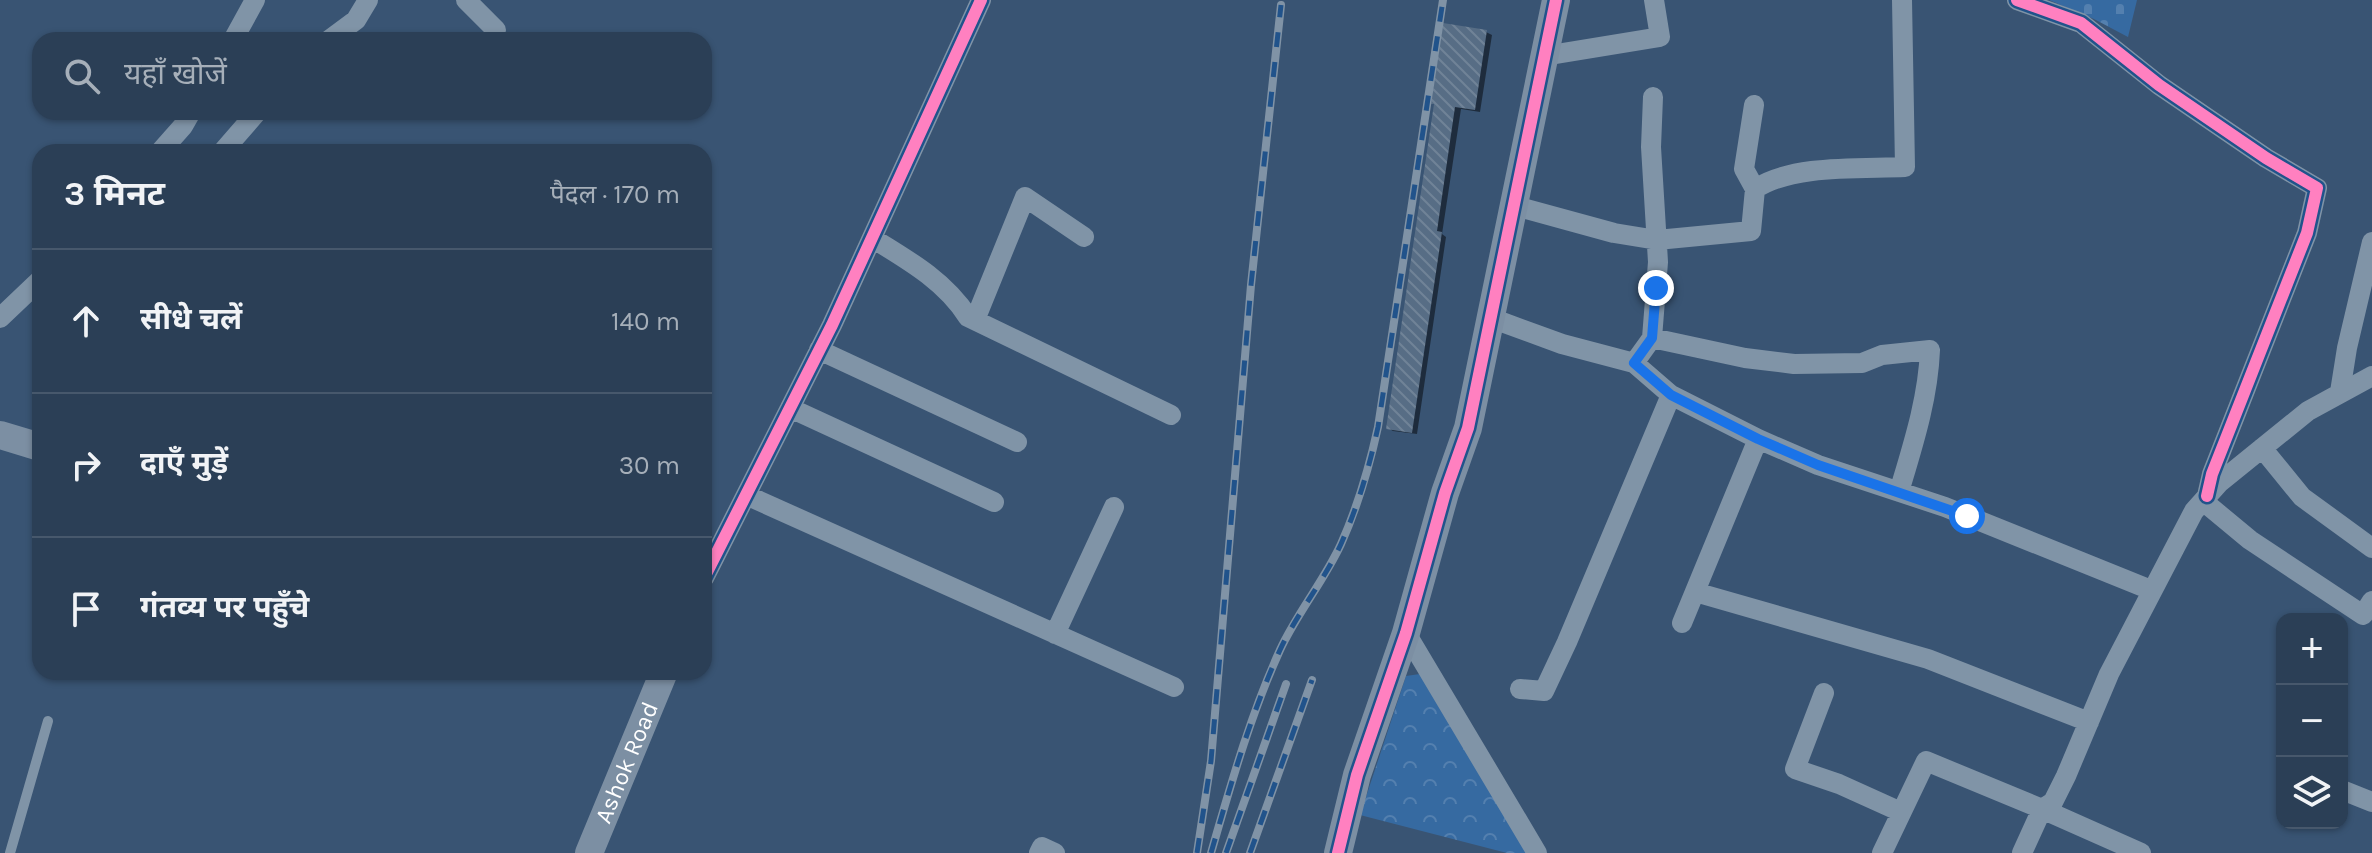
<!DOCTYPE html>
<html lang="hi">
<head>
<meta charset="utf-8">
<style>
	body { margin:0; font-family:Karla,"Noto Sans Devanagari",sans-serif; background:#33465c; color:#f1f3f6 }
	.controls { position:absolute; right:24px; bottom:24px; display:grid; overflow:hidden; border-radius:16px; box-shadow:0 2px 6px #0004 }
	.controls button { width:72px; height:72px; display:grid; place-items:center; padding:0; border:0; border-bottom:2px solid #47586c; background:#2b3f56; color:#f1f3f6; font:40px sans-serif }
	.stop { position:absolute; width:24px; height:24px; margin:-18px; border:6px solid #1a73e8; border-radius:50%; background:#fff }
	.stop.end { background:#1a73e8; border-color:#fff; box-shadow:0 2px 8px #0008 }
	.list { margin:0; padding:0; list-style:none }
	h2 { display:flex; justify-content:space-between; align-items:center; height:104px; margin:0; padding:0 32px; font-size:34px }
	h2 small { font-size:26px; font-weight:400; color:#a6afb9 }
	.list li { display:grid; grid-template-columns:52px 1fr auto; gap:24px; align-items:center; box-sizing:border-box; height:144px; padding:0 32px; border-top:2px solid #47586c }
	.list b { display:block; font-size:30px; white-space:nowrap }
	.list em { font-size:26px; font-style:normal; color:#a6afb9 }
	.icon { flex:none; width:44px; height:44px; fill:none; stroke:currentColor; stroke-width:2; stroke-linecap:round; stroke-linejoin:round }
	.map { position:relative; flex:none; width:2372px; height:853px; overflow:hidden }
	.search { position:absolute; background:#2b3f56; box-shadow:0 2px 6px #0004; left:32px; top:32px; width:680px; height:88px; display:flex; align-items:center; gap:20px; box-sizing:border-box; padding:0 28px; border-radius:24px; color:#a6afb9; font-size:30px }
	.panel { position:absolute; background:#2b3f56; box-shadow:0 2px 6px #0004; left:32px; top:144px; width:680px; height:536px; border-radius:24px }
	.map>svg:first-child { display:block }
	.forest { fill:url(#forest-crowns) }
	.cemetery { fill:url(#cemetery-stones) }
	.shadow { fill:#0007 }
	.building { fill:url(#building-back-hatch) }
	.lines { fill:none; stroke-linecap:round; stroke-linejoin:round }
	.lane { stroke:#8094a7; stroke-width:10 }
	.street { stroke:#8094a7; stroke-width:20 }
	.secondary { stroke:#7c8fa3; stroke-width:28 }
	.rail-casing { stroke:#8093a6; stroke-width:8 }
	.rail { stroke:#21538b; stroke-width:5; stroke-dasharray:15; stroke-linecap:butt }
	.cycleway-casing { stroke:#21538b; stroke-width:17 }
	.cycleway { stroke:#ff80c0; stroke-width:12 }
	.route { stroke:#1a73e8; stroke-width:10 }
	.labels { text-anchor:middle; stroke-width:6; stroke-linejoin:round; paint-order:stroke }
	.street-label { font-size:24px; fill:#fff; stroke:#21538b }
</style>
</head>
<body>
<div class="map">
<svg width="2372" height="853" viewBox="0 0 2372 853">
	<defs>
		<pattern id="forest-crowns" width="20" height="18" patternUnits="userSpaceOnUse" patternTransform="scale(2)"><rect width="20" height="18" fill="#366aa1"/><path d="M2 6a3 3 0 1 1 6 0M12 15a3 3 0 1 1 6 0" fill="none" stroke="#5480af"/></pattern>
		<pattern id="cemetery-stones" width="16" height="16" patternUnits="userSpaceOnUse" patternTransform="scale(2)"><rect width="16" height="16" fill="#366aa1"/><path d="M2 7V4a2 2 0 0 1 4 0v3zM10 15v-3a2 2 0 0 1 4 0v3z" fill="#5480af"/></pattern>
		<pattern id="building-back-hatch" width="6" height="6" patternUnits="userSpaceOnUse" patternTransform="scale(2)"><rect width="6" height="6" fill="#576d85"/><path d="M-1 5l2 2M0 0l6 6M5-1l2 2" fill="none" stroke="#708397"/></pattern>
	</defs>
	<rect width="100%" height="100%" fill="#395473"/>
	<path class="forest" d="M 1420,674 L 1528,853 L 1507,853 L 1360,815 L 1406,676 Z"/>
	<path class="cemetery" d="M 2049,0 L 2137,0 L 2128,37 L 2094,19 Z"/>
	<path class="shadow" d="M 1486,32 L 1492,35 L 1480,112 L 1461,109 L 1442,234 L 1446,237 L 1417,434 L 1393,431 L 1388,428 L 1436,105 Z"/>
	<path class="building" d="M 1443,23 L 1487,30 L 1475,110 L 1455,107 L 1437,231 L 1442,232 L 1412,433 L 1386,429 L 1434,104 L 1431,104 Z"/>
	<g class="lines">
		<path class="lane" d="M 10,853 L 48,721"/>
		<path class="street" d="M 466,0 L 496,30
			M 2017,0 L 2081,23 L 2159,85 L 2266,158 L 2317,188 L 2307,233 L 2212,474 L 2207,496
			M 233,40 L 255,0
			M 329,40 L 356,20 L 368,0
			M 1544,56 L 1660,37 L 1654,0
			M 224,150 L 257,112
			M 160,152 L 183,126 L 191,112
			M 1755,189 C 1793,164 1860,169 1905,167 L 1902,0
			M 1515,206 L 1614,233 L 1657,240 L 1751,231 L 1755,189 L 1744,169 L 1754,105
			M 872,238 C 908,260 945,281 968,317 L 1171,415
			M 0,318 L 40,280
			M 1491,318 L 1562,344 L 1634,363 L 1652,338 L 1658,262 L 1651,147 L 1653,97
			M 975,320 L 1025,197 L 1084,237
			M 1652,338 L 1745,358 L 1794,364 L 1862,363 L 1882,355 L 1930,350 C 1928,399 1913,445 1899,492
			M 819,350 L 1017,442
			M 1634,363 L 1671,395 L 1758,439 L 1818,465 L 1945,507 L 2151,590
			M 2340,392 L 2347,348 L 2372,242
			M 790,408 L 994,502
			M 2262,448 L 2302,497 L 2372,548
			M 746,495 L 1174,687
			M 2203,501 L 2250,540 L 2363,615 L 2372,601
			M 704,578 L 832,325 L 981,0
			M 1695,592 L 1928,659 L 2089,722
			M 1682,623 L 1758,439
			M 1406,633 L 1537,853
			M 1055,634 L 1114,507
			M 1520,689 L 1544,691 L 1567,642 L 1671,395
			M 1824,693 L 1795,769 L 1839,784 L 1901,812
			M 2342,790 L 2372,802
			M 1039,853 L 1042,847 L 1055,853
			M 1882,853 L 1926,761 L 2042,809 L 2022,853
			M 2141,853 L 2042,809 L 2053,802 L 2066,776 L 2109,674 L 2194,511 L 2219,483 L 2308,411 L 2372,376"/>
		<g class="secondary">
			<path d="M 0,435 L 40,447"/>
			<path id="s1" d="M 589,853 L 664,672"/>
			<path d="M 1338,853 L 1357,775 L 1406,633 L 1445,493 L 1468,428 L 1556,0"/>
		</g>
		<defs>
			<path id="rail" d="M 1197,853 L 1211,761 L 1251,285 L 1281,5
				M 1211,853 C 1231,784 1250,716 1280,650 C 1297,613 1324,581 1341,544 C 1358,506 1369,468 1378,427 L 1443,0
				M 1226,853 L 1286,684
				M 1250,853 L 1312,680"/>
		</defs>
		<use href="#rail" class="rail-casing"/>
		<use href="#rail" class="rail"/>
		<defs>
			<path id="cycleway" d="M 2017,0 L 2081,23 L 2159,85 L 2266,158 L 2317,188 L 2307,233 L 2212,474 L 2207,496
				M 704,578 L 832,325 L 981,0
				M 1338,853 L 1357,775 L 1406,633 L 1445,493 L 1468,428 L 1556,0"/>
		</defs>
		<use href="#cycleway" class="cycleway-casing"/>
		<use href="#cycleway" class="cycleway"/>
	</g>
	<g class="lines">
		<path class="route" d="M 1656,288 L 1652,338 L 1634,363 L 1671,395 L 1758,439 L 1818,465 L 1967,516"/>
	</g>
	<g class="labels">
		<g class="street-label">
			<text dy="8" stroke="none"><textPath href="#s1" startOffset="98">Ashok Road</textPath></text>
		</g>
	</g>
</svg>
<div class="controls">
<button>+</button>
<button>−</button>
<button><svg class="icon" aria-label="layers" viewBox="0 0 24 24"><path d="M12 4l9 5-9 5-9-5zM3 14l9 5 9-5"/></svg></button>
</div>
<div class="stop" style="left:1967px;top:516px"></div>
<div class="stop end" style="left:1656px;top:288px"></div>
<div class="search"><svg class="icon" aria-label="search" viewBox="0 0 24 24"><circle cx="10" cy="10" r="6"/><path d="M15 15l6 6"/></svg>यहाँ खोजें</div>
<section class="panel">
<h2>3 मिनट<small>पैदल · 170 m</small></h2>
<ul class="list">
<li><svg class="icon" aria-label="ahead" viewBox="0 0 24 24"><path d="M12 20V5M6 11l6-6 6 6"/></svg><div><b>सीधे चलें</b></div><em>140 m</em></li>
<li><svg class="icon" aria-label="right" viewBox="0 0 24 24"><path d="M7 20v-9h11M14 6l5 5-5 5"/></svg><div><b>दाएँ मुड़ें</b></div><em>30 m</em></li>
<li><svg class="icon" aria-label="arrive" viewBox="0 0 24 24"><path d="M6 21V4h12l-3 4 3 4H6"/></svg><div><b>गंतव्य पर पहुँचे</b></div></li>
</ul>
</section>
</div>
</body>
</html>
